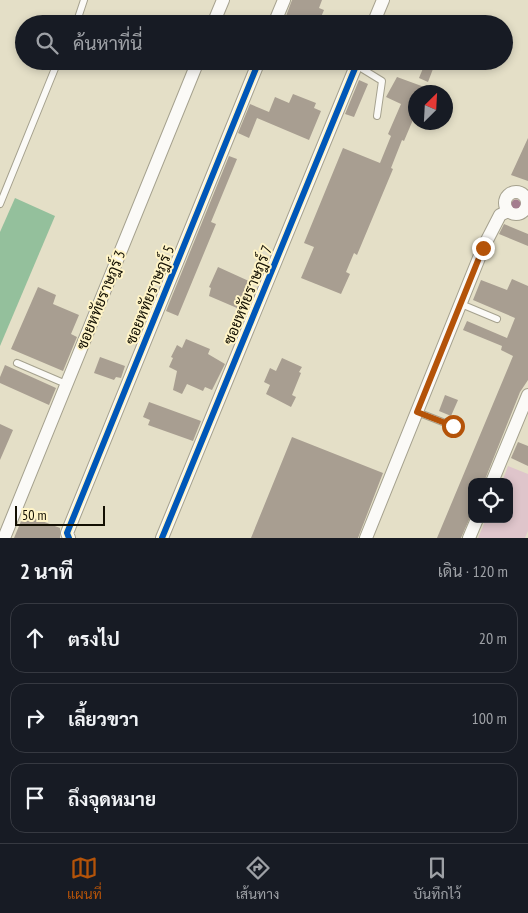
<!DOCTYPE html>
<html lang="th">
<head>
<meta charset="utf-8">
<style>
	body { margin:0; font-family:"PT Sans Narrow",Sarabun,sans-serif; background:#242831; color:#f1f3f6 }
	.controls { position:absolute; right:15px; bottom:15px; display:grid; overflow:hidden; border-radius:10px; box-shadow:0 2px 8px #0003 }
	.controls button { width:45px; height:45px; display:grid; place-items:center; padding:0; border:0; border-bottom:1px solid #363941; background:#171b24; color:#f1f3f6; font:25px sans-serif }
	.compass { position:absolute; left:408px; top:85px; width:45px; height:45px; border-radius:50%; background:#171b24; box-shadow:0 2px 8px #0003; rotate:24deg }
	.scale { position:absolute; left:15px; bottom:12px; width:90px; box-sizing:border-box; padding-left:5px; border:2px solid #130f02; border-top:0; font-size:14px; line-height:18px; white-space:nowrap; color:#130f02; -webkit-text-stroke:4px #fff4c7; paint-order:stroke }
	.stop { position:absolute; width:15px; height:15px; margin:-11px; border:4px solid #b45309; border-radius:50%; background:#fff }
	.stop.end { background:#b45309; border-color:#fff; box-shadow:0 1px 5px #0008 }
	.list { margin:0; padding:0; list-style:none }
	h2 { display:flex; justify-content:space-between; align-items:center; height:65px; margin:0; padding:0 20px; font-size:21px }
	h2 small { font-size:16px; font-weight:400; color:#9ea1a6 }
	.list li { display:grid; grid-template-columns:32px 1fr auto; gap:15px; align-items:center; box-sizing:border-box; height:70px; margin:0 10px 10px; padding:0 10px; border:1px solid #363941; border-radius:15px }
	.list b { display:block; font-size:19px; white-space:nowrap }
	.list em { font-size:16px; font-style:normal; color:#9ea1a6 }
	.icon { flex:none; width:28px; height:28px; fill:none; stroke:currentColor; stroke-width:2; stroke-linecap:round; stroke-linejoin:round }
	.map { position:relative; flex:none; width:528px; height:538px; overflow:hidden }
	.search { position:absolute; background:#171b24; box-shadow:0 2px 8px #0003; left:15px; right:15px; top:15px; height:55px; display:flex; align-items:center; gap:12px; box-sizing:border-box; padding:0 18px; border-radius:28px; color:#9ea1a6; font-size:19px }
	.sheet { height:305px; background:#171b24 }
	nav { display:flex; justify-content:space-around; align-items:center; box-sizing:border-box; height:70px; border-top:1px solid #363941; background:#171b24; font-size:14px; color:#9ea1a6 }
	nav a { display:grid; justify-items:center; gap:2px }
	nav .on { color:#b45309 }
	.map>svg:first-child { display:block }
	.green { fill:#dfc5cb }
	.water { fill:#94c09c }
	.building { fill:#a89e91 }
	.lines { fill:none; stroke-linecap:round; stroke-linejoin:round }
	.lane-casing { stroke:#a5a18e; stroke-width:8 }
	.street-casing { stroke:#a5a18e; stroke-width:14 }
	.lane { stroke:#fbfaf7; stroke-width:6 }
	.street { stroke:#fbfaf7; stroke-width:12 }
	.cycleway-casing { stroke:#fff4c7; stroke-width:9 }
	.cycleway { stroke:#0057b8; stroke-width:6 }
	.tree { fill:#a47d8f }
	.route { stroke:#b45309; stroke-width:6 }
	.labels { text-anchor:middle; stroke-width:4; stroke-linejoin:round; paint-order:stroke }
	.street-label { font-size:15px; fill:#130f02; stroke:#fff4c7 }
</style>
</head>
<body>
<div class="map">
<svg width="528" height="538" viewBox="0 0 528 538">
	<rect width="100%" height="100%" fill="#e4dfc7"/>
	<path class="green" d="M 508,466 L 528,474 L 528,531 L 525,538 L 478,538 L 486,519 L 509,519 L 509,482 L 502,482 Z"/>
	<path class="water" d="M 15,198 L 55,216 L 0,346 L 0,232 Z"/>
	<path class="building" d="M 292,0 L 322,0 L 319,8 L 324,10 L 318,24 L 306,24 L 294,18 L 291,24 L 283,24 Z
		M 426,61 L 436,61 L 428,82 L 419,78 Z
		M 397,77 L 438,92 L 416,92 L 415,115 L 404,141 L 402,140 L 391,168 L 393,169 L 357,255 L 354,253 L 346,272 L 350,274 L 341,294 L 301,278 L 314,247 L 304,243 L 343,148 L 380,163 L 391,136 L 388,134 L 401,104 L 386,97 Z
		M 359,80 L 368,84 L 354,117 L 345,114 Z
		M 293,94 L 316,103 L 314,108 L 321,111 L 309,140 L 257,118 L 249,138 L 238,133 L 250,104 L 269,112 L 275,97 L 289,103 Z
		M 528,138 L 528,181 L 511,175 Z
		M 229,156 L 237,159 L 211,222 L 216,224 L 178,316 L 166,311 Z
		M 504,224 L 528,234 L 528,246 L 499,234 Z
		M 218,267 L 251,282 L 237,308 L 209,296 L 211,288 L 209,287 Z
		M 512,279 L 528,286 L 528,380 L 520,392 L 484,482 L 472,482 L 472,513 L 461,538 L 437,538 L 513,356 L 501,350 L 502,346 L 463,330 L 467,321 L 507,338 L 515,318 L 473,300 L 481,280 L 507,290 Z
		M 38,287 L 56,295 L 53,304 L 79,315 L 71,334 L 77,337 L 63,371 L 11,349 Z
		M 186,339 L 210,349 L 208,354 L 225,364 L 212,390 L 205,387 L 203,391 L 187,384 L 182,394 L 173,390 L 177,371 L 169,367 L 173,358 L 171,357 L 177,345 L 182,348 Z
		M 100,357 L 125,366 L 121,378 L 116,377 L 114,380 L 94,373 Z
		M 282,358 L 302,367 L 299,372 L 301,373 L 292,395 L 296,397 L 291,407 L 266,394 L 270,385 L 264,382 L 270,368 L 276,371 Z
		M 5,365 L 56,388 L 49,405 L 0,383 L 0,377 Z
		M 445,395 L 458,400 L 451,416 L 439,411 Z
		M 149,402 L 201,421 L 193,441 L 148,425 L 150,420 L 143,417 Z
		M 0,424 L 13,430 L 0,460 Z
		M 292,437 L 383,473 L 358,538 L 251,538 Z
		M 518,442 L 528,446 L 528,466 L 511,458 Z
		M 24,514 L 60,528 L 60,538 L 14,538 Z"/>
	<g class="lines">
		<defs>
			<path id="lane" d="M 76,24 L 84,0
				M 356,65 L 382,81 L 377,116
				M 0,204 L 58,61
				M 461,304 L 497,319
				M 17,363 L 66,384
				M 417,412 L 453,426"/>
			<path id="street" d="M 213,24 L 223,0
				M 274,24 L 284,0
				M 373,24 L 383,0
				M505 203a11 11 0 1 1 22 0a11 11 0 1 1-22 0Z
				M 492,482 L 528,395
				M 4,538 L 198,61
				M 69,538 L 67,533 L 259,61
				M 162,538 L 358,61
				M 366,538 L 483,248 L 500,215 L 508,211
				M 469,538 L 477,519"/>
		</defs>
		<use href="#lane" class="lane-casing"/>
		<use href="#street" class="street-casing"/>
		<use href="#lane" class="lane"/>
		<use href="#street" class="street"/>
		<defs>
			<path id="cycleway" d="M 69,538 L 67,533 L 259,61
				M 162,538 L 358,61"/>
		</defs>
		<use href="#cycleway" class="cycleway-casing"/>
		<use href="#cycleway" class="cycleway"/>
	</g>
	<circle class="tree" cx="516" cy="204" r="4.5"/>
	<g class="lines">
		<path class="route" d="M 453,426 L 417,412 L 483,248"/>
	</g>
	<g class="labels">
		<g class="street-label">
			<text transform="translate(150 295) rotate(-68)" y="5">ซอยหทัยราษฎร์ 5</text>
			<text transform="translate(248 295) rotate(-68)" y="5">ซอยหทัยราษฎร์ 7</text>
			<text transform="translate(101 300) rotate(-68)" y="5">ซอยหทัยราษฎร์ 3</text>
		</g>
	</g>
</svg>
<div class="controls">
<button><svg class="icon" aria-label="locate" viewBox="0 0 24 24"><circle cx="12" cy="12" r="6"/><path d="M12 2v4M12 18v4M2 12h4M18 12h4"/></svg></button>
</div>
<svg class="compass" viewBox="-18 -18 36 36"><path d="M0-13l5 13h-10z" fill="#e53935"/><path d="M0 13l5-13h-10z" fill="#9ea1a6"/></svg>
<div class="scale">50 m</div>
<div class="stop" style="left:453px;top:426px"></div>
<div class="stop end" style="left:483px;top:248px"></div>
<div class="search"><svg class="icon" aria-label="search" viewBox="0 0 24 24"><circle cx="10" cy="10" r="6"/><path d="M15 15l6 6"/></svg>ค้นหาที่นี่</div>
</div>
<section class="sheet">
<h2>2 นาที<small>เดิน · 120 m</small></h2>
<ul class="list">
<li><svg class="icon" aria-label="ahead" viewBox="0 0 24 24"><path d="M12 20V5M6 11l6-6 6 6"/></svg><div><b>ตรงไป</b></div><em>20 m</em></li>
<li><svg class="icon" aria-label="right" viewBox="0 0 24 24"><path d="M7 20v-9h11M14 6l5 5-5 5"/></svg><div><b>เลี้ยวขวา</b></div><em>100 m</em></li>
<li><svg class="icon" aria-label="arrive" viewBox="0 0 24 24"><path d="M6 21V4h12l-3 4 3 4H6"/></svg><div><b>ถึงจุดหมาย</b></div></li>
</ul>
</section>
<nav>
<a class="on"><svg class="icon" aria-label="map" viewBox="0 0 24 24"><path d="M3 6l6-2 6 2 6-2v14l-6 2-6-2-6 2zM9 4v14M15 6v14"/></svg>แผนที่</a>
<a><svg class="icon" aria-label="directions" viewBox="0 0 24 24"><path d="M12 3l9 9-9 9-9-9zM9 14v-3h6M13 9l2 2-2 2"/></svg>เส้นทาง</a>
<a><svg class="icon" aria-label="saved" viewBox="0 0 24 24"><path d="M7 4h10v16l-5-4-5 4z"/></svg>บันทึกไว้</a>
</nav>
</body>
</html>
